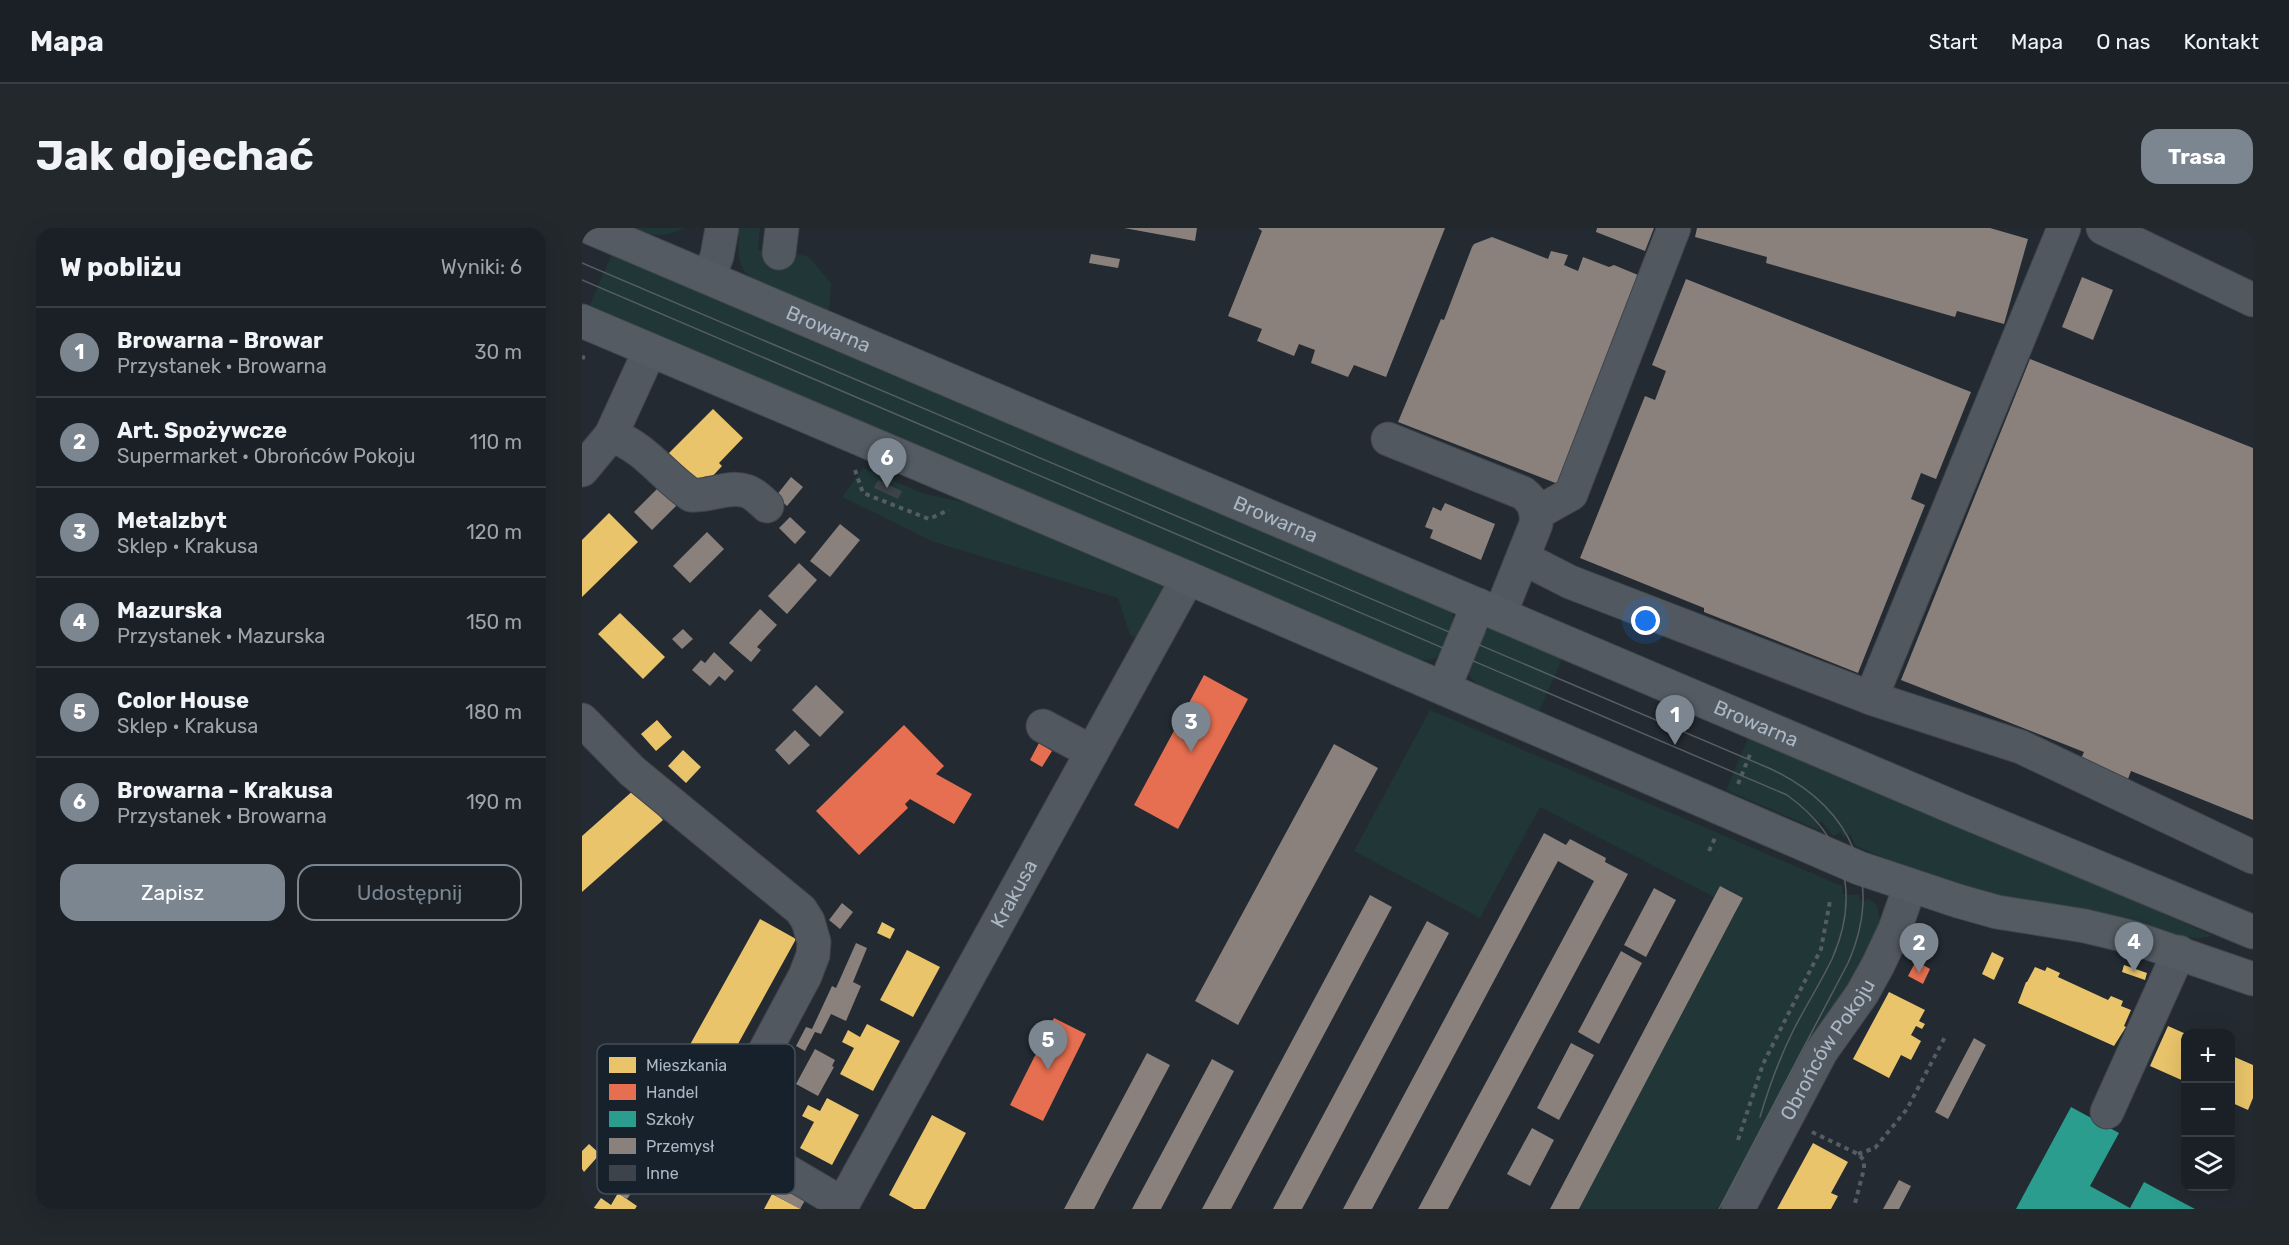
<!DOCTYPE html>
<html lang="pl">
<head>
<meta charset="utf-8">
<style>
	body { margin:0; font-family:Rubik,sans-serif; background:#23282d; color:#f1f3f6 }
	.controls { position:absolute; right:18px; bottom:18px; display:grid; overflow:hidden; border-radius:12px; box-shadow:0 6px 24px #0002 }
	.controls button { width:54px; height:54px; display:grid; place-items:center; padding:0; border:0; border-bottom:2px solid #383e42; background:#1a2025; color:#f1f3f6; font:30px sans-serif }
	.you { position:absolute; left:1064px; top:393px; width:21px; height:21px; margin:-15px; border:4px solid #fff; border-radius:50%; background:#1a73e8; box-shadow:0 0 0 9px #1a73e833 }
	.badge { display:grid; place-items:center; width:39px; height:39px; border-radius:50%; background:#7b8691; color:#fff; font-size:20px; font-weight:700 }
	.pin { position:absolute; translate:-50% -50px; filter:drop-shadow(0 2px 3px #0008) }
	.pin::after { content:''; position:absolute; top:32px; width:21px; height:18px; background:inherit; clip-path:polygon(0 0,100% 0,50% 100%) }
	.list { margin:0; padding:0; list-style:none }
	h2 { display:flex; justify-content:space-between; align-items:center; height:78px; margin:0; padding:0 24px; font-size:26px }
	h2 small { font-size:20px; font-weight:400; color:#9fa3a7 }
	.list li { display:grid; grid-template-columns:39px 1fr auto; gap:18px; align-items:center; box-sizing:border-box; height:90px; padding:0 24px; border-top:2px solid #383e42 }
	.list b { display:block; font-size:22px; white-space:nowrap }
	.list p { margin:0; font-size:20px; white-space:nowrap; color:#9fa3a7 }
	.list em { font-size:20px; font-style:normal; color:#9fa3a7 }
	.actions { display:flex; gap:12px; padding:18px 24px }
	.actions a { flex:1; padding:14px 0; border:2px solid #7b8691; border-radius:18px; text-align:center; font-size:21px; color:#7b8691 }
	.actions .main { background:#7b8691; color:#fff }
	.icon { flex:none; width:33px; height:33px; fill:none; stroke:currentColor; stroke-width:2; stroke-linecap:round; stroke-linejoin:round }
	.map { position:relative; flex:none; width:1671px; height:981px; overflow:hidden; border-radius:18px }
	header { display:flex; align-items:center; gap:36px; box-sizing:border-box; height:84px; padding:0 30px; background:#1a2025; border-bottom:2px solid #383e42 }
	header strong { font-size:28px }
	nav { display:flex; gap:33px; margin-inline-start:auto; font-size:21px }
	.intro { display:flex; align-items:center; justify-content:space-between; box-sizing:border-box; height:144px; padding:0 36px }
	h1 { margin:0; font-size:42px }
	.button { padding:15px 27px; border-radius:18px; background:#7b8691; color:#fff; font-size:21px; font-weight:700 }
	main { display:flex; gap:36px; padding:0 36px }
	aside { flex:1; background:#1a2025; border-radius:18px; box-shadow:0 6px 24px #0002 }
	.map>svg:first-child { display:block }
	.green { fill:#203637 }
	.homes { fill:#e9c46a }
	.shops { fill:#e76f51 }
	.schools { fill:#2a9d8f }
	.industry { fill:#8a817c }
	.building { fill:#3d434a }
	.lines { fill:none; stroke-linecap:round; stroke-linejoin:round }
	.minor-casing { stroke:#3f444a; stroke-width:35 }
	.major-casing { stroke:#40474e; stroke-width:35 }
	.path { stroke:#555d64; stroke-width:4; stroke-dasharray:4.5 4.5; stroke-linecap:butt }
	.minor { stroke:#525860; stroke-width:33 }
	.major { stroke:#545b62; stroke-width:33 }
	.tram { stroke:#565d63; stroke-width:1.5 }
	.labels { text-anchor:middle; stroke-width:6; stroke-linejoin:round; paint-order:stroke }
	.street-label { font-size:20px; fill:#aab7c5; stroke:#16212c }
	.key { fill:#16212c; stroke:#424e5a; stroke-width:1.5 }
	.key-label { font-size:16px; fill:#aab7c5 }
</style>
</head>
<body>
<header>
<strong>Mapa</strong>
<nav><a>Start</a><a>Mapa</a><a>O nas</a><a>Kontakt</a></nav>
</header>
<div class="intro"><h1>Jak dojechać</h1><a class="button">Trasa</a></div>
<main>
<aside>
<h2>W pobliżu<small>Wyniki: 6</small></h2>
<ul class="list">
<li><span class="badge">1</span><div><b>Browarna - Browar</b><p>Przystanek · Browarna</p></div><em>30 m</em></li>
<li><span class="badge">2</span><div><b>Art. Spożywcze</b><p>Supermarket · Obrońców Pokoju</p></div><em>110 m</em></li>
<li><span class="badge">3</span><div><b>Metalzbyt</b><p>Sklep · Krakusa</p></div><em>120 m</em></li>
<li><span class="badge">4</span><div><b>Mazurska</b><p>Przystanek · Mazurska</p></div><em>150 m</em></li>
<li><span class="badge">5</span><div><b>Color House</b><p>Sklep · Krakusa</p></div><em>180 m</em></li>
<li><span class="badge">6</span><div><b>Browarna - Krakusa</b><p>Przystanek · Browarna</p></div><em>190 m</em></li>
</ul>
<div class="actions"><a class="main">Zapisz</a><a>Udostępnij</a></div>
</aside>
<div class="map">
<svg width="1671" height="981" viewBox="0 0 1671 981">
	<rect width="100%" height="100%" fill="#232a31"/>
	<path class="green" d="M 46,0 L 102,0 C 84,10 65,8 46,0 Z
		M 157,0 L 178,0 L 176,22 L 226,28 L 249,55 L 247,86 L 172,53 C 152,37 157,23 157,0 Z
		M 31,23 L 870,384 L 873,394 L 865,407 L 868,409 L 865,416 L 862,415 L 859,422 L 861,424 C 853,433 845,432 834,431 L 7,79 Z
		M 281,240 L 343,266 L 395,277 L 585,356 L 568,418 L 548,407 L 536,370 L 352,314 L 260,269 Z
		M 911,400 L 981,429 L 957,483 C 938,476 893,463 886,445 L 902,403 Z
		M 848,482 L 1260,658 L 1261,666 L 1277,667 L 1278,673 L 1285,673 L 1284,669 L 1295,677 L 1300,702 L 1142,981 L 997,981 L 1161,670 L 1138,658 L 1132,669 L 958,579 L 898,690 L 772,623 Z
		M 1167,508 L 1547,670 L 1631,708 L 1618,710 L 1599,709 L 1428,672 L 1340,646 L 1274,618 L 1268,606 L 1261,609 L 1259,604 L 1251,608 L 1240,593 L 1235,597 L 1239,603 L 1144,562 Z"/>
	<path class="homes" d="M 131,181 L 161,210 L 137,235 L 140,238 L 127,252 L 124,248 L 112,260 L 82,230 Z
		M 27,285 L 56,314 L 0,369 L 0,312 Z
		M 38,385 L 83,429 L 61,451 L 16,406 Z
		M 75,492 L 90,509 L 74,523 L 59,506 Z
		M 101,522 L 119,539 L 104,555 L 86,538 Z
		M 53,561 L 81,592 L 0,664 L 0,608 Z
		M 178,691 L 214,711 L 93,930 L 56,910 Z
		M 300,694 L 313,701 L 308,711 L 295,705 Z
		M 325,722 L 358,739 L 331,789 L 298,772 Z
		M 1410,724 L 1422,730 L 1412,752 L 1400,746 Z
		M 1542,737 L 1565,745 L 1563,752 L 1540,744 Z
		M 1453,739 L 1463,743 L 1465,739 L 1478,745 L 1476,749 L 1526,772 L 1529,768 L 1541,773 L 1539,778 L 1549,782 L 1542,798 L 1544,799 L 1532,818 L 1436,775 L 1444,754 L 1445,754 Z
		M 1307,764 L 1343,782 L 1337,793 L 1343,796 L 1340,801 L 1334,798 L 1329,807 L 1339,813 L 1329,832 L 1319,827 L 1307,850 L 1271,831 Z
		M 285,796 L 318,813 L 291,863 L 258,846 L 272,820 L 260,814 L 266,802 L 278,809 Z
		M 1586,798 L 1604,806 L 1604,854 L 1568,838 Z
		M 1648,827 L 1671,837 L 1671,870 L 1666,882 L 1648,874 Z
		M 245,870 L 277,887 L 250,937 L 218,920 L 232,894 L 220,888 L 226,877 L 238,883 Z
		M 350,887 L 384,905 L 343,981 L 332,981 L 307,967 Z
		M 1231,915 L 1266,934 L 1249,965 L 1256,968 L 1249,981 L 1195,981 Z
		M 7,916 L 18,926 L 2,944 L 0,941 L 0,923 Z
		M 36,965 L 55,978 L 53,981 L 11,981 L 19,970 L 29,977 Z
		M 190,966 L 219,981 L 182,981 Z"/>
	<path class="shops" d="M 622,447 L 666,471 L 596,601 L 552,577 Z
		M 322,497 L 362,538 L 354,546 L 390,566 L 372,596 L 328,571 L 323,576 L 326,580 L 277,627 L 234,583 Z
		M 457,515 L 470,523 L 460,539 L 448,532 Z
		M 1334,733 L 1348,741 L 1341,756 L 1326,748 Z
		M 472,790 L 504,806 L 461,893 L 428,877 Z"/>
	<path class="schools" d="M 1489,879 L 1537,905 L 1508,958 L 1548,980 L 1562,954 L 1613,981 L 1434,981 Z"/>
	<path class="industry" d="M 542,0 L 615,0 L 613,13 Z
		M 676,0 L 863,0 L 804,149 L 772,137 L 766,149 L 729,135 L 733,122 L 717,116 L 712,128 L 675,113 L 680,101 L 646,88 L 680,3 Z
		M 1015,0 L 1072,0 L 1063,23 L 1014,4 Z
		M 1115,0 L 1408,0 L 1446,11 L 1422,96 L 1375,83 L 1373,89 L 1184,35 L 1185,29 L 1113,9 Z
		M 910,9 L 966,31 L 969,23 L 986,27 L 982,37 L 996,43 L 1001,29 L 1027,39 L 1032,37 L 1056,47 L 976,256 L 816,194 L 859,91 L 862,92 L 890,19 L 892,16 Z
		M 509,26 L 538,31 L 536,40 L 507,35 Z
		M 1500,49 L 1531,62 L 1511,112 L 1480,99 Z
		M 1104,51 L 1389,164 L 1354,251 L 1339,245 L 1329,271 L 1343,277 L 1276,445 L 1122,384 L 1122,380 L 998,330 L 1063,168 L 1073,172 L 1084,143 L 1070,137 Z
		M 1448,131 L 1671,220 L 1671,592 L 1549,543 L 1544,556 L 1496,537 L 1502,524 L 1319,452 Z
		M 209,249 L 221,259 L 205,278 L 194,268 Z
		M 79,257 L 97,275 L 70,302 L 52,284 Z
		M 863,275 L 913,296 L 899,332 L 848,310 L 851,302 L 843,299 L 851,279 L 859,283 Z
		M 208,289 L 224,304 L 213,316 L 197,300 Z
		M 258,296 L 278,312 L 248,349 L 228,333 Z
		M 125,304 L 142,321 L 108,355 L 91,338 Z
		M 217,335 L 235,352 L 205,386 L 186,368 Z
		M 178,381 L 195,397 L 175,419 L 179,422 L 169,434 L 147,415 Z
		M 101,401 L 111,411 L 100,421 L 90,411 Z
		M 132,424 L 152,443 L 143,453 L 137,448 L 128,458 L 110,442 L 119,432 L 123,435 Z
		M 234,457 L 262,484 L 238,509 L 210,482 Z
		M 213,502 L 228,517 L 207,537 L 193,522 Z
		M 752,516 L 796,540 L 656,797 L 613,773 Z
		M 962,605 L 984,617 L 988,611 L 1024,630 L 1023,634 L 1046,646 L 866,981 L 836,981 L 1012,653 L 976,633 L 790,981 L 761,981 Z
		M 1138,658 L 1161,670 L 1155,681 L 997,981 L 968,981 Z
		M 1072,660 L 1094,672 L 1064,729 L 1042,717 Z
		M 788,667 L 810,679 L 666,949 L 649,981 L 620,981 Z
		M 260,675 L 271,684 L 258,701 L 247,692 Z
		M 845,693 L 867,705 L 727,968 L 720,981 L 691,981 Z
		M 274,715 L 285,720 L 271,754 L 279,758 L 264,793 L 249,786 L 239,806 L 233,804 L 223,823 L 214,818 L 224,799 L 230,801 L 250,758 L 254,760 Z
		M 1039,723 L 1060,735 L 1017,816 L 996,804 Z
		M 1392,810 L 1404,817 L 1366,891 L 1353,884 Z
		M 989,815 L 1012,827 L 977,892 L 955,880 Z
		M 233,821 L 253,832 L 250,838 L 252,839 L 236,868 L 214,856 Z
		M 565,825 L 588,837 L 525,956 L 512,981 L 482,981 Z
		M 630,831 L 652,843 L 617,909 L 579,981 L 550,981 Z
		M 950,900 L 972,912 L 948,958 L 925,946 Z
		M 48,948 L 57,954 L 45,971 L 36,965 Z
		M 194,952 L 225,969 L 218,981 L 187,964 Z
		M 1317,952 L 1329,958 L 1317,981 L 1301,981 Z"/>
	<path class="building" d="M 296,252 L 320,263 L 316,271 L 292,260 Z"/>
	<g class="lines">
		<defs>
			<g id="minor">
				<path d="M 1521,0 L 1671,72"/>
				<path d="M 197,25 L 200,0"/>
				<path d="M 127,49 L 135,28 L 140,0"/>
				<path d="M 29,207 C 64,220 80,247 109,267 C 127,269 147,257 164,263 C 172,265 179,273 185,278"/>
				<path d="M 806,211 L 941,265 C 952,274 955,282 954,296 L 918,386"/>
				<path d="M 0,242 L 29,207 L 68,122"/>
				<path d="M 955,285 L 989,266 L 1092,0"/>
				<path d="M 941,330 L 988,354 L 1289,470 L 1439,519 L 1671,629"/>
				<path d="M 1289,470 L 1482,0"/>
				<path d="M 0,492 L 50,543 L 219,682 L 226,693 L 232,714 L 231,727 L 223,748 L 163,860 L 161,883 L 169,904 L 183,927 L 198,939 L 261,976"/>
				<path d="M 461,498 L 510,524"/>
				<path d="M 1525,884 L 1597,724"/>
				<path id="s1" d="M 258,981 L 606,350"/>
				<path id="s2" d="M 1156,981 L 1239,824 L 1280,766 L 1296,737 L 1313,701 L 1328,658"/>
			</g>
			<g id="major">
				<path id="s3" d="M 9,0 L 1378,582 L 1671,704"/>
				<path d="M 0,93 L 606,350 L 1277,640 L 1376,673 L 1415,684 L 1503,698 L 1549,709 L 1671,751"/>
				<path d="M 862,460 L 896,377"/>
			</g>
		</defs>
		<use href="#minor" class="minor-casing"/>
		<use href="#major" class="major-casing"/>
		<path class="path" d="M 0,129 L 3,130
			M 273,242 L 281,265 L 347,291 L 367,282
			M 1156,556 L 1169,524
			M 1127,623 L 1133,610
			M 1230,904 L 1276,926 L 1282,932 L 1282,941 L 1272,979
			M 1156,912 L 1181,836 L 1239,721 L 1248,673
			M 1276,926 L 1293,920 L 1325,881 L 1364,807"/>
		<use href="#minor" class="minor"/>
		<use href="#major" class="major"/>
		<path class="tram" d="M 0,35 L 1189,541 C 1269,579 1303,651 1266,735 L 1137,981
			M 0,52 L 1205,567 C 1263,609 1279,665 1250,731 C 1238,756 1223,779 1211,803 C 1197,831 1187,859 1178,889"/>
	</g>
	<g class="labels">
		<g class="street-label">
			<text dy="7" stroke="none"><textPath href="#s3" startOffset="258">Browarna</textPath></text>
			<text dy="7" stroke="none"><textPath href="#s3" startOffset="744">Browarna</textPath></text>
			<text dy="7" stroke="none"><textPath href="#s3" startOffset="1266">Browarna</textPath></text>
			<text dy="7" stroke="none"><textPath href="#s1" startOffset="360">Krakusa</textPath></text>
			<text dy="7" stroke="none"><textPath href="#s2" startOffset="183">Obrońców Pokoju</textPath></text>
		</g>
	</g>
	<rect x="15" y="816" width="198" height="150" rx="9" class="key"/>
	<rect x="27" y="829" width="27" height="16" fill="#e9c46a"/>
	<rect x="27" y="856" width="27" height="16" fill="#e76f51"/>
	<rect x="27" y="883" width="27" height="16" fill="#2a9d8f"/>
	<rect x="27" y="910" width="27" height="16" fill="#8a817c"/>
	<rect x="27" y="937" width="27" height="16" fill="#3d434a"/>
	<g class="key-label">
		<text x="64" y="843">Mieszkania</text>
		<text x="64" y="870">Handel</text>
		<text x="64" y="897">Szkoły</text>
		<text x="64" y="924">Przemysł</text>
		<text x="64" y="951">Inne</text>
	</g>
</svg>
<div class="controls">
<button>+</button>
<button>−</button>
<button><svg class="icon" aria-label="layers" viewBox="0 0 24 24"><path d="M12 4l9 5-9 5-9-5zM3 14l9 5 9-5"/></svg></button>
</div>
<div class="you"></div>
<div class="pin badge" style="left:1093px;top:517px">1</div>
<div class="pin badge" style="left:1337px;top:745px">2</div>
<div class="pin badge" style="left:609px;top:524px">3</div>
<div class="pin badge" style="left:1552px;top:744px">4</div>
<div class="pin badge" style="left:466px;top:842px">5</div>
<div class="pin badge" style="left:305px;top:260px">6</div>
</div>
</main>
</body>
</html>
